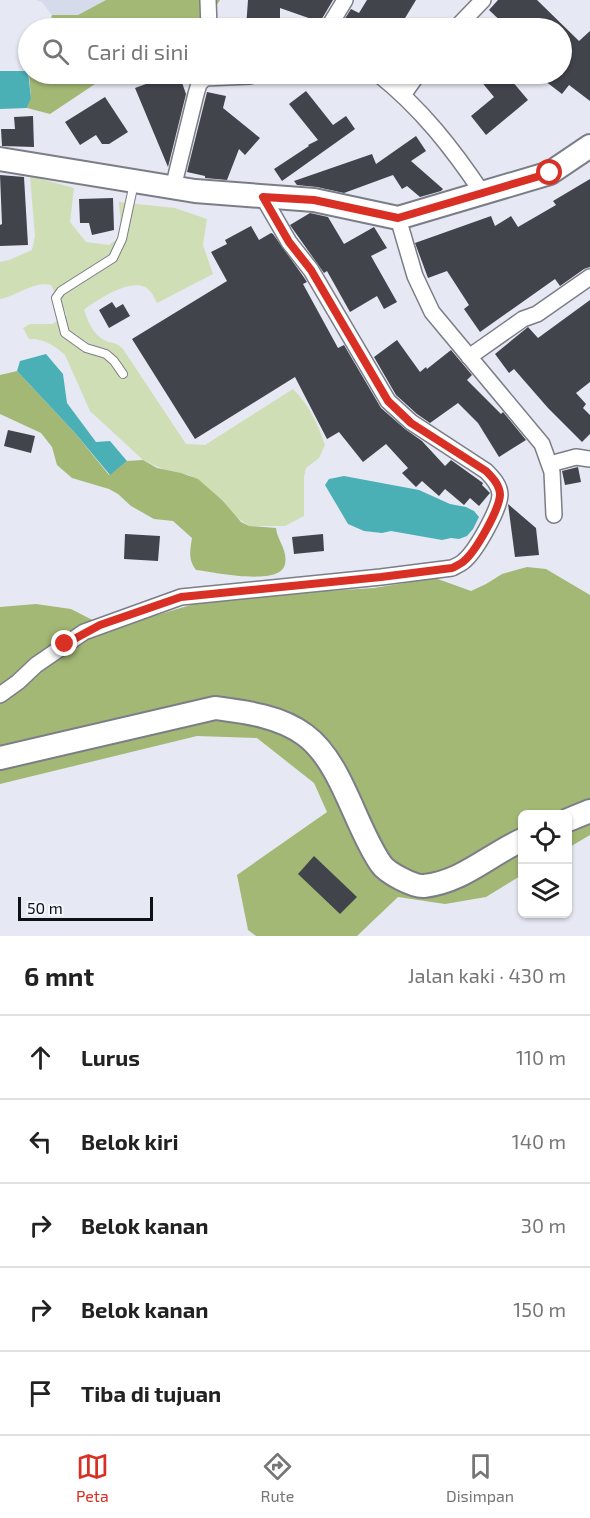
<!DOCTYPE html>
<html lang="id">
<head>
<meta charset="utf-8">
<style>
	body { margin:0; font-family:"Exo 2",sans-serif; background:#f2f2f2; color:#222 }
	.controls { position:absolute; right:18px; bottom:18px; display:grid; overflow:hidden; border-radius:9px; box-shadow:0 2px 4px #0004 }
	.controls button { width:54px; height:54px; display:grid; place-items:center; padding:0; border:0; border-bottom:2px solid #e0e0e0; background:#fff; color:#222; font:30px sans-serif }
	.scale { position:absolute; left:18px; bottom:15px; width:135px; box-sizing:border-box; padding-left:6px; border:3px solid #0f1013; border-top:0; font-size:16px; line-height:21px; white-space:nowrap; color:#0f1013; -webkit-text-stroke:4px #f3f6fe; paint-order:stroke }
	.stop { position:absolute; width:18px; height:18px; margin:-14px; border:4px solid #d93025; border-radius:50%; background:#fff }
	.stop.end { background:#d93025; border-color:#fff; box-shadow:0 2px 6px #0008 }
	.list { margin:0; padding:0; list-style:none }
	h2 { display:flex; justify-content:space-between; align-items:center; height:78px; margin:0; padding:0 24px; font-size:26px }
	h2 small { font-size:20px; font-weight:400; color:#767676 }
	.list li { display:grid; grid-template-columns:39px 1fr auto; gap:18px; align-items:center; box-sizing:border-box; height:84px; padding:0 24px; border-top:2px solid #e0e0e0 }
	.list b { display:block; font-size:22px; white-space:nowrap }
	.list em { font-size:20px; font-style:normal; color:#767676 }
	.icon { flex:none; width:33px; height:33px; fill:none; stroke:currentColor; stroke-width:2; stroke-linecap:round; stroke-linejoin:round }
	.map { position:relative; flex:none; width:590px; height:936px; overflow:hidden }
	.search { position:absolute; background:#fff; box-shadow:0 2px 4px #0004; left:18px; right:18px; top:18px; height:66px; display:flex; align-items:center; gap:15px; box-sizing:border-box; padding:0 21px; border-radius:33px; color:#767676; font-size:22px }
	.sheet { height:498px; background:#fff }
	nav { display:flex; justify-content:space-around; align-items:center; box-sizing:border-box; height:84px; border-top:2px solid #e0e0e0; background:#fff; font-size:16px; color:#767676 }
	nav a { display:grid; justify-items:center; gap:3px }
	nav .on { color:#d93025 }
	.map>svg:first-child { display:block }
	.built { fill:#d6dbec }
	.green { fill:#d0deb5 }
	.forest { fill:#a3b875 }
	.water { fill:#4bb0b6 }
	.building { fill:#42444c }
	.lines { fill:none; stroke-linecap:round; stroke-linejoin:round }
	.lane-casing { stroke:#7b7d87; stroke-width:10 }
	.street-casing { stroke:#7b7d87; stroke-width:18 }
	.secondary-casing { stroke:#7b7d87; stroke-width:26 }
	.lane { stroke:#fff; stroke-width:8 }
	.street { stroke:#fff; stroke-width:15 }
	.secondary { stroke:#fff; stroke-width:22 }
	.route { stroke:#d93025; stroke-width:8 }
</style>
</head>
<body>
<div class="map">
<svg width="590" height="936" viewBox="0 0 590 936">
	<rect width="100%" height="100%" fill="#e6e8f3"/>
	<path class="built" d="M 36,0 L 106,0 L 78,15 L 52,15 L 42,2 Z"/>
	<path class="green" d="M 30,176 L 74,188 L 70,222 L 86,242 L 109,245 L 119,238 L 121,229 L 119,202 L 175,208 L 207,219 L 203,245 L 213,274 L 157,303 C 155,300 153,294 150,291 C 135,274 97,300 84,310 C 89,323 92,334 106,341 C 114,344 116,342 123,349 L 186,444 L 205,445 L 293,389 C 309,404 318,425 325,445 L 319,458 L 306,468 L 304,477 L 304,516 L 285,526 L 249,526 L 235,516 L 223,501 L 189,475 L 165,470 L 143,460 L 90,411 L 65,355 C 56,346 42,338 29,339 L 23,328 L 30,324 L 52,324 L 67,315 L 51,285 C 33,281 18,296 0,299 L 0,262 L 9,260 L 32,250 L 35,236 Z"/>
	<path class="forest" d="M 106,0 L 220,0 L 202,28 L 48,28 L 52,15 L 78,15 Z
		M 29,74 L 125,74 L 101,80 L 50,114 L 27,108 L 31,97 Z
		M 17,371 L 75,433 L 109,475 L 127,461 L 143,460 L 157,468 L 181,473 L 198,479 L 223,501 L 241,522 L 249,526 L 276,528 C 277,540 288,550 285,564 C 281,587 213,572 196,570 C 188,559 190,551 192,538 L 173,521 L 154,519 L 131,506 L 118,494 L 109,489 L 72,478 L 57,465 L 52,447 L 41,433 L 0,414 L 0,375 Z
		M 527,567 L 546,569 L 590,595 L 590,835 L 568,848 L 568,814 L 522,814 L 522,875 L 486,897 L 445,904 L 398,897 L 357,936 L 256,936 L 248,930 L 237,875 L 327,812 L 314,783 L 257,738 L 197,736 L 0,784 L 0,607 L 36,604 L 71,609 L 110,629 L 194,604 L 296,593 L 374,588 L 435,578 L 471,591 L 486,584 L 502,574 Z"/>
	<path class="water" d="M 0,71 L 28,71 L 31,98 L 27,108 L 0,109 Z
		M 46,354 L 63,374 L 67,403 L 96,442 L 110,441 L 127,461 L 110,475 L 75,433 L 17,371 L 20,361 Z
		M 344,476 L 419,490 L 450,504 L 466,507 L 474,511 L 479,517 L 473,529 L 467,536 L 459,539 L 451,538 L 442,540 L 391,531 L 382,533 L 364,531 L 348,524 L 325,485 L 329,479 Z"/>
	<path class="building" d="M 248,0 L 333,0 L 320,22 L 280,8 L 280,28 L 246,28 Z
		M 367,0 L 416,0 L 399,28 L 339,28 L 351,9 L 359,13 Z
		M 498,0 L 537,0 L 579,41 L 590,31 L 590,101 L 569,85 L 562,94 L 536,74 L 561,74 L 561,28 L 508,28 L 489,10 Z
		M 173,74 L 179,74 L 186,94 L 168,167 L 135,88 Z
		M 488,74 L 506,74 L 528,100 L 486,135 L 471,116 L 494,97 L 480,80 Z
		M 306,91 L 333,125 L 346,116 L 355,129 L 282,181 L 274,169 L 309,146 L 308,145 L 318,140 L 289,104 Z
		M 207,92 L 226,96 L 223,108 L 260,138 L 245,155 L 239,149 L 227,180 L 205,178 L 205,176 L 187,172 Z
		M 105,97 L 128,132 L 109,144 L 102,144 L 96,135 L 80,145 L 65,122 Z
		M 33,116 L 34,147 L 2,146 L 1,129 L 15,129 L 14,117 Z
		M 416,136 L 426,151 L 411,161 L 443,189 L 441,191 L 420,197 L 407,186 L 402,189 L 393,175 L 344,193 L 317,187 L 297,185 L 294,181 L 372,154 L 376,164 Z
		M 0,175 L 24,177 L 28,245 L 0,246 L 0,225 L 2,224 Z
		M 590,179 L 590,267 L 584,269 L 560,286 L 555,279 L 480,332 L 464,309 L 469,305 L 447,271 L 428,278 L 415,243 L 491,216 L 495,226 L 511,216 L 518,227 L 556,205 L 553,201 Z
		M 113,198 L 114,230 L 92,235 L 89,223 L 80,223 L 79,199 Z
		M 310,213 L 328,217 L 344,244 L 374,227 L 387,248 L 371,256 L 397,302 L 384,309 L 377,296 L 350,312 L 327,271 L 324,273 L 290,225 Z
		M 251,226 L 259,240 L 271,233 L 273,234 L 303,276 L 307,282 L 303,284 L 338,348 L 344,345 L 381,408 L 405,429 L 422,441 L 445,466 L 451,460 L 483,483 L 482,485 L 490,493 L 479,506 L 470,498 L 464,505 L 445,489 L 439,496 L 422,481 L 416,487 L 402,473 L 408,468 L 386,444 L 363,462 L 339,432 L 327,439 L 295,377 L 195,439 L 132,339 L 227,281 L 211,252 L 227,244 L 225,240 Z
		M 590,300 L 590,382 L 576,393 L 586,404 L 583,408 L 590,415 L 590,434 L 582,442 L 548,408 L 514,369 L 509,373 L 495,354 L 528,327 L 538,338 Z
		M 112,302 L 116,308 L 123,304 L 130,316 L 109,328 L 99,310 Z
		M 397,340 L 420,372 L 426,367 L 427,369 L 451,350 L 472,375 L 467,380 L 501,414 L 503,412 L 526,440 L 499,457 L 478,423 L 458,403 L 430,423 L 417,414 L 396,395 L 374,357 Z
		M 8,430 L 35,436 L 31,453 L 4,446 Z
		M 578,467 L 581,482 L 565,485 L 562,471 Z
		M 508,504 L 536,528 L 539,555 L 515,557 Z
		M 125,534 L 160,536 L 158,561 L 124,559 Z
		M 323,534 L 324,551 L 294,554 L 292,537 Z
		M 314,856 L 357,897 L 340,914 L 298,874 Z"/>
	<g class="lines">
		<defs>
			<path id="lane" d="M 123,374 L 114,361 L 106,354 L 86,348 L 65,333 L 56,298 L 61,291 L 113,258 L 122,239 L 134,183"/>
			<path id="street" d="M 208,0 L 209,28
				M 328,28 L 345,0
				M 456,28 L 483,0
				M 378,74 C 421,108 453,149 483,194
				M 403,95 L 418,74
				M 173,188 L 196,94 L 199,84 L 205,78 L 250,76 L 256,74
				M 398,218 L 415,276 L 432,312 L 542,444 L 552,472 L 554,515
				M 469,357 L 523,319 L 537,314 L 590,277
				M 550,464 L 576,457 L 590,459
				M 0,695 L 18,682 L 36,665 L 84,632 L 181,597 L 381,577 L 452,568 C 456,566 461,564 464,561 C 476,551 499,510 500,495 C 500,485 492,477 486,471 L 411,422 L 388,401 L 311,270 L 289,242 L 263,197"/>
			<path id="secondary" d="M 0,159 L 195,191 L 314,200 L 398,218 L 550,173 L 590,146
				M 0,758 L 215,708 C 245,712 280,716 305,735 C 342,762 355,827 381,864 C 387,873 414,887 424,886 C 462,882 489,855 522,840
				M 568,820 L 590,811"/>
		</defs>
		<use href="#lane" class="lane-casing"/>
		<use href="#street" class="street-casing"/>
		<use href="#secondary" class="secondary-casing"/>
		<use href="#lane" class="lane"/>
		<use href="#street" class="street"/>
		<use href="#secondary" class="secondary"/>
	</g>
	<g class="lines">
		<path class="route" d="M 65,644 L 100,625 L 181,597 L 381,577 L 452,568 C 456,566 461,564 464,561 C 476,551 499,510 500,495 C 500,485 492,477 486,471 L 411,423 L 388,401 L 311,270 L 289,242 L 263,197 L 314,200 L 398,218 L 550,173"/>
	</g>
</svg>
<div class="controls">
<button><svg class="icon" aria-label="locate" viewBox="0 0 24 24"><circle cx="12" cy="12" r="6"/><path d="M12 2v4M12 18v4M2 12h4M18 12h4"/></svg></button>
<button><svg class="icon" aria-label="layers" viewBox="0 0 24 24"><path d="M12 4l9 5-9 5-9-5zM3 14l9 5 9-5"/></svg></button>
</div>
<div class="scale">50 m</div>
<div class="stop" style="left:550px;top:173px"></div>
<div class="stop end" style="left:65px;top:644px"></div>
<div class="search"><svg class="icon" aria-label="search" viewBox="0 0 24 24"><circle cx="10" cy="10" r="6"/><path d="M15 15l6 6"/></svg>Cari di sini</div>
</div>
<section class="sheet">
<h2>6 mnt<small>Jalan kaki · 430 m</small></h2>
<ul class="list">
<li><svg class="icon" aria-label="ahead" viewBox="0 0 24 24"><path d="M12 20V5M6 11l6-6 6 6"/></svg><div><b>Lurus</b></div><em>110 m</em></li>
<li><svg class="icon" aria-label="left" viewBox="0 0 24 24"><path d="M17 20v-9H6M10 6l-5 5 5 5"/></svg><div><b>Belok kiri</b></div><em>140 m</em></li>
<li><svg class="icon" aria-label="right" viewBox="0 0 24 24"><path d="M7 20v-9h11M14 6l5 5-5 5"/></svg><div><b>Belok kanan</b></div><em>30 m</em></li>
<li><svg class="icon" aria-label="right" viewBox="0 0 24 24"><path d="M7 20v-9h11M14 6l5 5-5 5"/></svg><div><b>Belok kanan</b></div><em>150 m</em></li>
<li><svg class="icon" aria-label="arrive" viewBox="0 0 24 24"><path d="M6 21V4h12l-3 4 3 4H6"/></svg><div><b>Tiba di tujuan</b></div></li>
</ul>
</section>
<nav>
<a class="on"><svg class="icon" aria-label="map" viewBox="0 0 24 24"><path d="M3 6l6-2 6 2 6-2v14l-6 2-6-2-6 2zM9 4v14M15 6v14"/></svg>Peta</a>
<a><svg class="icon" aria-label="directions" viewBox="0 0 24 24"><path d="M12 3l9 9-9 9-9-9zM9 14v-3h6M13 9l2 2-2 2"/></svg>Rute</a>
<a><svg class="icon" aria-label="saved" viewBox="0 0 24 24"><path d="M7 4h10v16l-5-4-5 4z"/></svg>Disimpan</a>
</nav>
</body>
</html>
